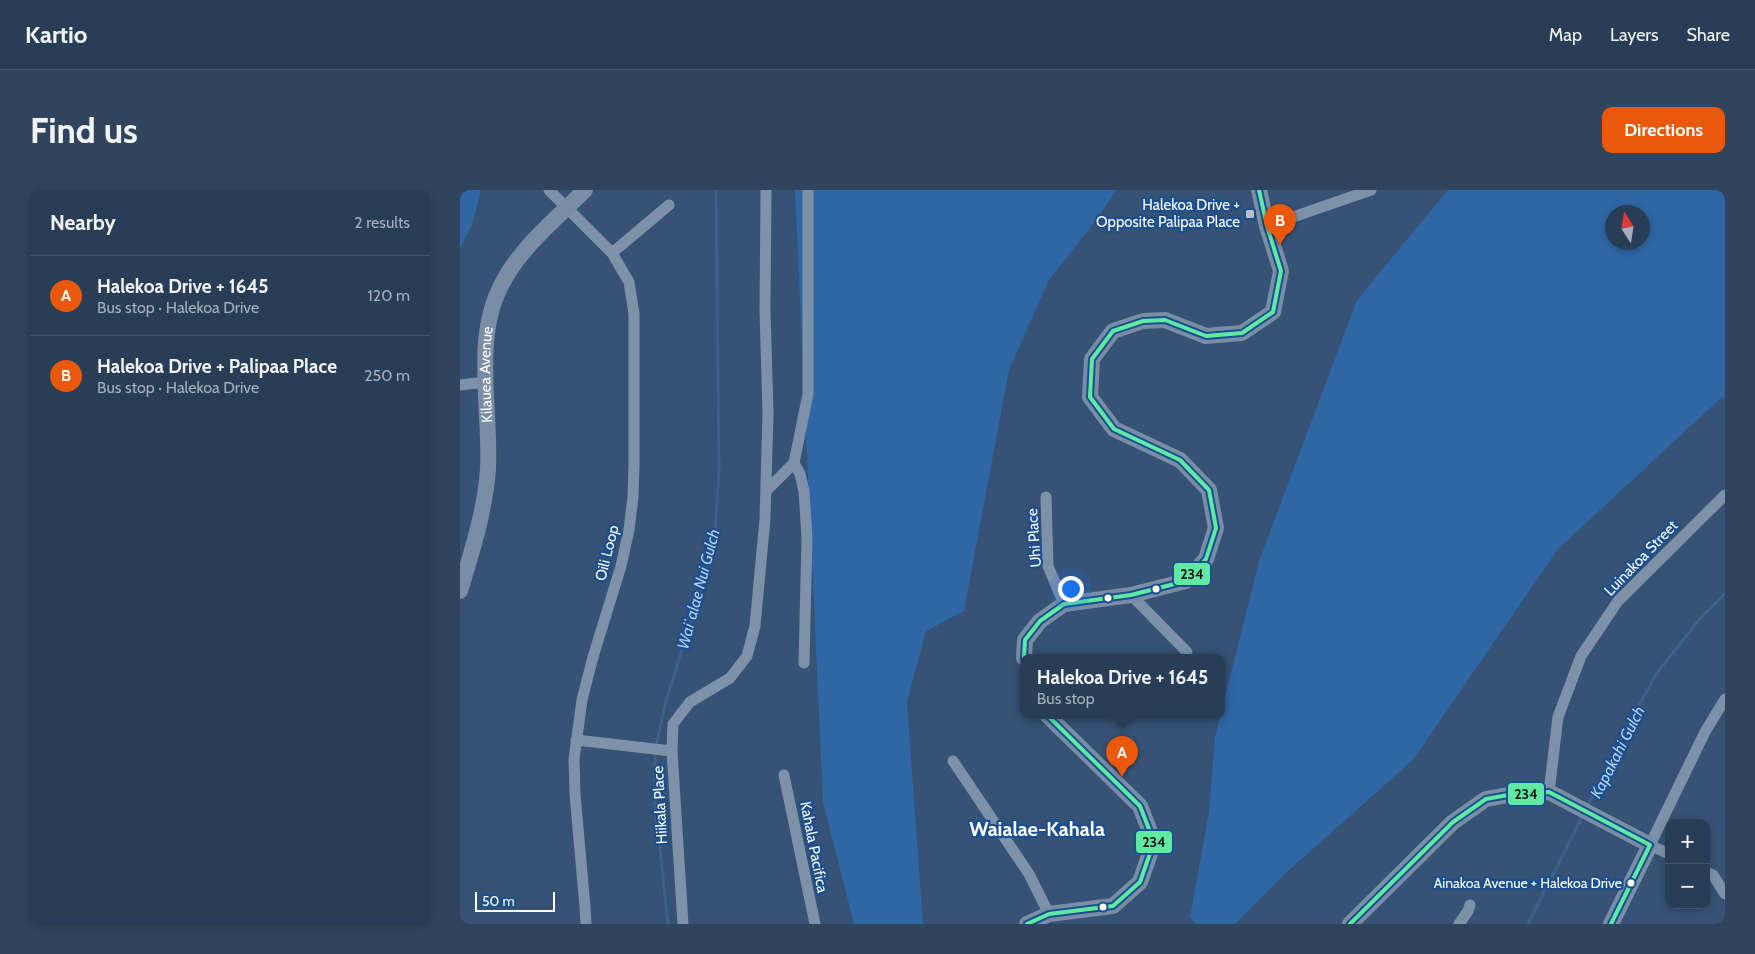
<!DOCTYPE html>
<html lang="en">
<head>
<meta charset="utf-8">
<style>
	body { margin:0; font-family:Cabin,sans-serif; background:#30455d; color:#f1f3f6 }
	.controls { position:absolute; right:15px; bottom:15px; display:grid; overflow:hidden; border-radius:10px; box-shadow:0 2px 8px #0003 }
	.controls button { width:45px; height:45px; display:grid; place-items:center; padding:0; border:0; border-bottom:1px solid #44576d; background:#283e57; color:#f1f3f6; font:25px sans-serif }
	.compass { position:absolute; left:1145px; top:15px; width:45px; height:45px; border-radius:50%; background:#283e57; box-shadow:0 2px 8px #0003; rotate:348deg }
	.scale { position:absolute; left:15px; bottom:12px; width:80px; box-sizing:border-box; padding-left:5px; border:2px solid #fff; border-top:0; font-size:14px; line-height:18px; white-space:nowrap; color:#fff; -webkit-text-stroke:4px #1b4f8f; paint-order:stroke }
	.you { position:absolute; left:610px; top:398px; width:18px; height:18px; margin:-12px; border:4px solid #fff; border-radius:50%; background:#1a73e8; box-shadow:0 0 0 8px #1a73e833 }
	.badge { display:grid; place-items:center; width:32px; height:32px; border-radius:50%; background:#ea580c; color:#fff; font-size:16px; font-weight:700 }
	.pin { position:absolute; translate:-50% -41px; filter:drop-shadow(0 1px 2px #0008) }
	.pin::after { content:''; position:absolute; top:26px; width:18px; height:15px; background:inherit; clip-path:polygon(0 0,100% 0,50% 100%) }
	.popup { position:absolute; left:560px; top:464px; width:205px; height:65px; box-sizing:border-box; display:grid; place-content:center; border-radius:10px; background:#283e57; filter:drop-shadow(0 1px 4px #0005); font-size:16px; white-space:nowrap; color:#a5aeba }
	.popup b { font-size:19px; color:#f1f3f6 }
	.popup::after { content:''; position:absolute; left:50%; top:100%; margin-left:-10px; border:10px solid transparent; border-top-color:#283e57 }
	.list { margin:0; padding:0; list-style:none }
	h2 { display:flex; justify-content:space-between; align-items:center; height:65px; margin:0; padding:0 20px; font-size:21px }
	h2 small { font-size:16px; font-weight:400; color:#a5aeba }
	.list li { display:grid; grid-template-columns:32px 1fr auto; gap:15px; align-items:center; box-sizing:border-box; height:80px; padding:0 20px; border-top:1px solid #44576d }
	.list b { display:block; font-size:19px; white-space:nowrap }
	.list p { margin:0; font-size:16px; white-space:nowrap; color:#a5aeba }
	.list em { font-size:16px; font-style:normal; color:#a5aeba }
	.map { position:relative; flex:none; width:1265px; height:734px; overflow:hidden; border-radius:10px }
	header { display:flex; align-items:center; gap:30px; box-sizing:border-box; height:70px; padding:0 25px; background:#283e57; border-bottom:1px solid #44576d }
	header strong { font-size:24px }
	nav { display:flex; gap:28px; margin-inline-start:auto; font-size:18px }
	.intro { display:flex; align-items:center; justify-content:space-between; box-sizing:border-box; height:120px; padding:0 30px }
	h1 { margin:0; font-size:35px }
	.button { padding:12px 22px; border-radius:10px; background:#ea580c; color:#fff; font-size:18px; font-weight:700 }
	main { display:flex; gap:30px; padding:0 30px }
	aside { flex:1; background:#283e57; border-radius:10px; box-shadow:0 2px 8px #0003 }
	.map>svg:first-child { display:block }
	.green { fill:#2f66a5; fill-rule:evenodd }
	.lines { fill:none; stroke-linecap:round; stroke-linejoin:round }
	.stream { stroke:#3b618d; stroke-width:3 }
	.street { stroke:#7d92a8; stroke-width:11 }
	.secondary { stroke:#798da4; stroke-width:16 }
	.bus-1-casing { stroke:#1b4f8f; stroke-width:8 }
	.bus-1 { stroke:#60e9a3; stroke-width:4 }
	.poi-dot { fill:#b9c2ce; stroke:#1b4f8f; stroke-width:2 }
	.bus-dot { fill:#fff; stroke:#1b4f8f; stroke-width:2 }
	.labels { text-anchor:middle; stroke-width:4.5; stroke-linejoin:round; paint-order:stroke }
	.bus-label { font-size:14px; fill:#fff; stroke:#1b4f8f; text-anchor:end }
	.poi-label { font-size:15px; fill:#fff; stroke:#1b4f8f; text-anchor:end }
	.street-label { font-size:15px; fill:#fff; stroke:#1b4f8f }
	.water-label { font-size:16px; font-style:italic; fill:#b5d3f5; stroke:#1b4f8f }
	.district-label { font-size:20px; font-weight:bold; fill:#fff; stroke:#1b4f8f }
	.line-badge { stroke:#1b4f8f; stroke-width:2 }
	.pale-badge-label { font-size:14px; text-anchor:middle; font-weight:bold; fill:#111 }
</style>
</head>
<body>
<header>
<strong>Kartio</strong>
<nav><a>Map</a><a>Layers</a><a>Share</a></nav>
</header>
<div class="intro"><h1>Find us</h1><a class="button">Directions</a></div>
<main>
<aside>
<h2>Nearby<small>2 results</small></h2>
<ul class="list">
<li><span class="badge">A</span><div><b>Halekoa Drive + 1645</b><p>Bus stop · Halekoa Drive</p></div><em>120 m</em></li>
<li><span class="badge">B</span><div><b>Halekoa Drive + Palipaa Place</b><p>Bus stop · Halekoa Drive</p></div><em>250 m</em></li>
</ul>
</aside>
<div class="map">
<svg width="1265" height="734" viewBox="0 0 1265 734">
	<rect width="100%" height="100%" fill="#365274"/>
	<path class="green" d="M 0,0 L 21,0 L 12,35 L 0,58 Z
		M 335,0 L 656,0 L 640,25 L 589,90 L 549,180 L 504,421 L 466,441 L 447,512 L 463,734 L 394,734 L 363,612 Z
		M 988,0 L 1265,0 L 1265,210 L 1262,207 L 1098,359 L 953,570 L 827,682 L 775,734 L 736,734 L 730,727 L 749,622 L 755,547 L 799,371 L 897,110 ZM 1182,22 L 1182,52 L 1152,52 L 1152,22 Z"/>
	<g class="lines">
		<path class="stream" d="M 196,556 L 206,511 L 242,396 L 255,343 L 259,281 L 256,0
			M 195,562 L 195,613 L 208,734
			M 1127,617 L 1169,533 L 1197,483 L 1239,430 L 1265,403
			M 1068,734 L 1123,625"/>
		<path class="street" d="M 89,0 L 152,63 L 169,92 L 174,124 L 174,275 L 173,307 L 169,340 L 161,376 L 133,467 L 122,510 L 114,569 L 115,604 L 125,717 L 126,734
			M 807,36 L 911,0
			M 152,63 L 209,15
			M 0,195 L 26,192
			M 306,301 L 334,273
			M 586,307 L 588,376 L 604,414
			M 671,405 L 727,462
			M 344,473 L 347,348 L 344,301 L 340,284 L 334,273 L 348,204 L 348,0
			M 116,550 L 212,561 L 223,734
			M 212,561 L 213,534 L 230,512 L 270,488 L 287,466 L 295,436 L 305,329 L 308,223 L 305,121 L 306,0
			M 493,571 L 569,684 L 589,724
			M 324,585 L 355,734
			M 1089,602 L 1098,527 L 1121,466 L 1158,411 L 1265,305
			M 1209,664 L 1190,655 L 1245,542 L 1265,509
			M 1246,682 L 1253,685 L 1265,704
			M 999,734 L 1008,721 L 1010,715"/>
		<g class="secondary">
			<path id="s1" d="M 0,401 C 12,361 25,321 28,279 C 31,224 14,151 39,100 C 57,60 94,31 125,0"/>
			<path d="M 564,468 L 565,450 L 580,431 L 604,414 L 671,405 L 726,391 L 746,369 L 756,338 L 749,300 L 720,270 L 654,239 L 630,207 L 632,169 L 653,141 L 683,131 L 705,130 L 746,146 L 782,143 L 813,122 L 821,81 L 807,36 L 799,0"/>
			<path d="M 567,734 L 589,724 L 653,716 L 680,692 L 694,652 L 680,616 L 588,526"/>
			<path d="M 890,734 L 993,632 L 1026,609 L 1048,605 L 1089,602 L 1190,655 L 1151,734"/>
		</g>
		<defs>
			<path id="bus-1" d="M 564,468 L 565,450 L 580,431 L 604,414 L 671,405 L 726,391 L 746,369 L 756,338 L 749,300 L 720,270 L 654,239 L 630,207 L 632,169 L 653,141 L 683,131 L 705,130 L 746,146 L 782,143 L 813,122 L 821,81 L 807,36 L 799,0
				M 567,734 L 589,724 L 653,716 L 680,692 L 694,652 L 680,616 L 588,526
				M 890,734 L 993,632 L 1026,609 L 1048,605 L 1089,602 L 1190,655 L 1151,734"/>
		</defs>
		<use href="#bus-1" class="bus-1-casing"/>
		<use href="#bus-1" class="bus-1"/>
	</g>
	<rect class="poi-dot" x="785" y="19" width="10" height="10" rx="2.5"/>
	<g class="bus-dot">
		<circle cx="696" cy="399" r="4.5"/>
		<circle cx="648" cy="408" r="4.5"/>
		<circle cx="1171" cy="693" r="4.5"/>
		<circle cx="643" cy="717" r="4.5"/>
	</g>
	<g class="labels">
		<g class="bus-label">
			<text x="1162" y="698">Ainakoa Avenue + Halekoa Drive</text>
		</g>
		<g class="poi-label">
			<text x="780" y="20">Halekoa Drive +<tspan x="780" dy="17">Opposite Palipaa Place</tspan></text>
		</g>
		<g class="street-label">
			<text dy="5" stroke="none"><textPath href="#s1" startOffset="220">Kilauea Avenue</textPath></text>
			<text transform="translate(574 348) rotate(-94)" y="5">Uhi Place</text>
			<text transform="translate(147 363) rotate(-76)" y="5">Oili Loop</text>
			<text transform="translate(1181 368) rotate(-46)" y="5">Luinakoa Street</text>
			<text transform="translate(200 615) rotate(-93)" y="5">Hiikala Place</text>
			<text transform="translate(354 657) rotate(79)" y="5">Kahala Pacifica</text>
		</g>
		<g class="water-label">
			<text transform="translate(238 399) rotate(-75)" y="6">Waiʻalae Nui Gulch</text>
			<text transform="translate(1157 562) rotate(-63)" y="6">Kapakahi Gulch</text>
		</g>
		<g class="district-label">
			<text x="577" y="646">Waialae-Kahala</text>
		</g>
	</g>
	<g class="line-badge">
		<rect x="713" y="372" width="38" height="24" rx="5" fill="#60e9a3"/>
		<rect x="1047" y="592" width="38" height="24" rx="5" fill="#60e9a3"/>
		<rect x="675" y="640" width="38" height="24" rx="5" fill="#60e9a3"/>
	</g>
	<g class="pale-badge-label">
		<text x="732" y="389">234</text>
		<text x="1066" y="609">234</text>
		<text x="694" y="657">234</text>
	</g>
</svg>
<div class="controls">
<button>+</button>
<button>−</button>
</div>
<svg class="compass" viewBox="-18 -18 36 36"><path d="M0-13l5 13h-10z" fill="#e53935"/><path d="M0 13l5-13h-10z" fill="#a5aeba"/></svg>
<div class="scale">50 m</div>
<div class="you"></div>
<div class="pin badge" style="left:662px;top:587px">A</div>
<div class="popup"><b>Halekoa Drive + 1645</b>Bus stop</div>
<div class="pin badge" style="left:820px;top:55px">B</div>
</div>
</main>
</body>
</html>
